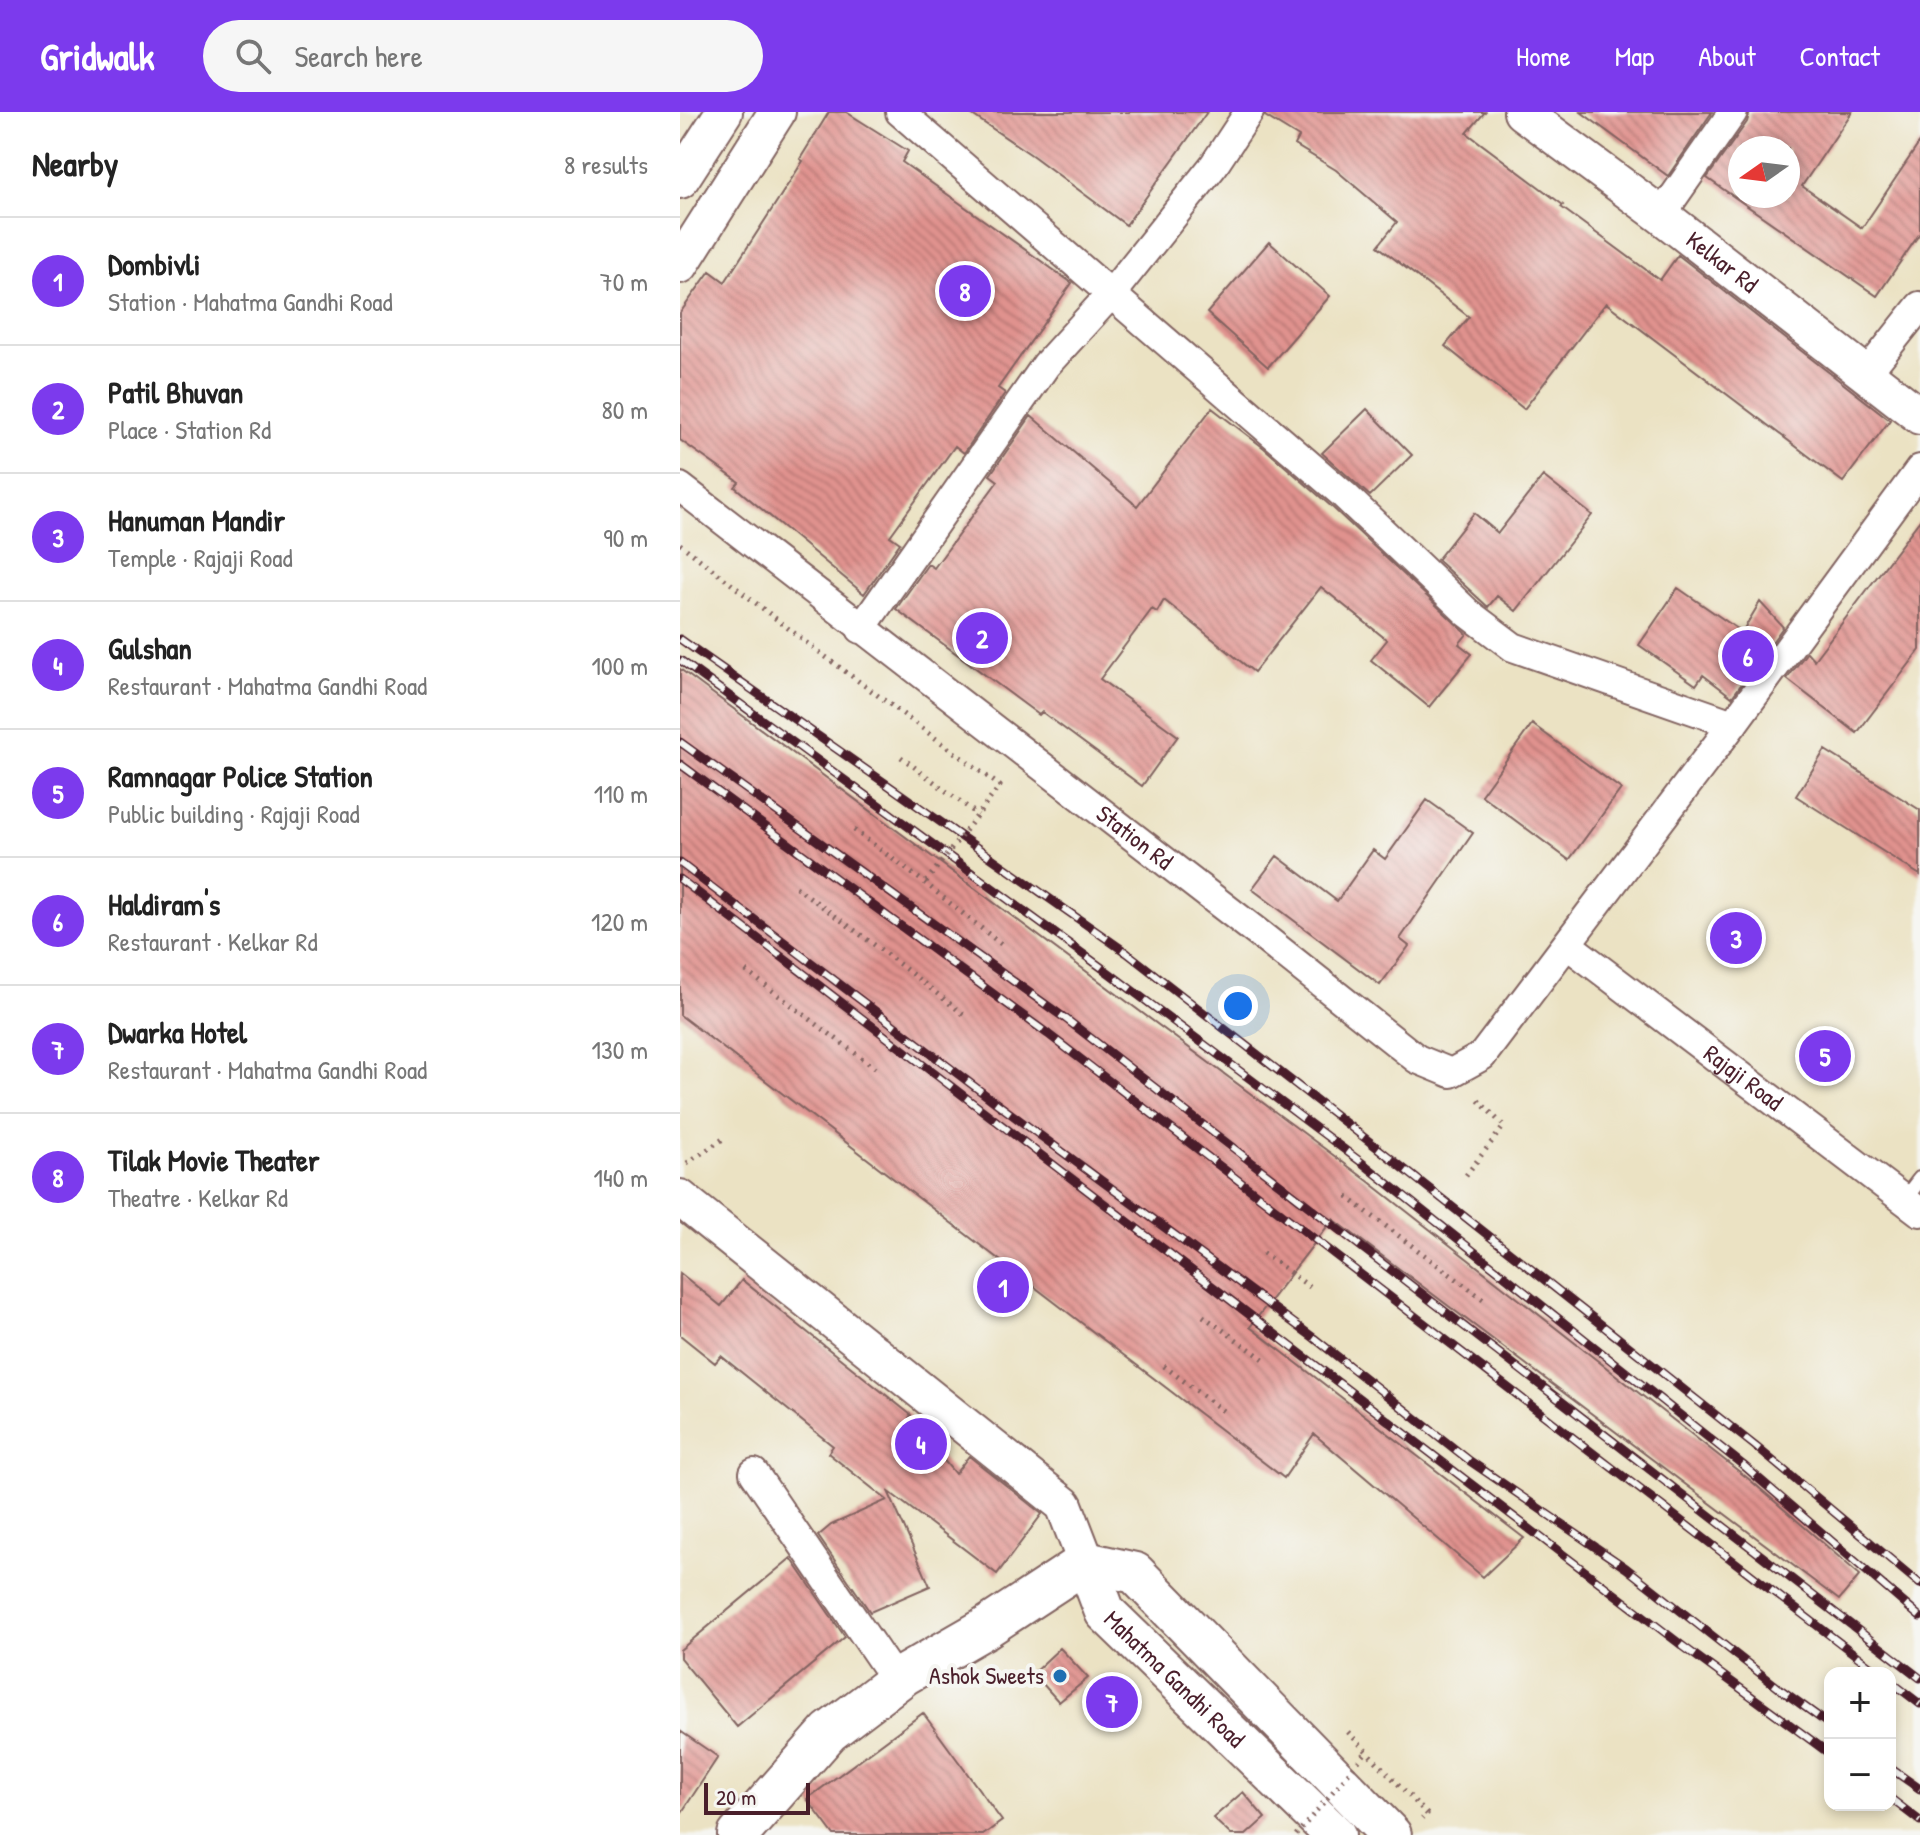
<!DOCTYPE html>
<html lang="en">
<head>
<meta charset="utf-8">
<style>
	body { margin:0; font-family:"Patrick Hand",sans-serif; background:#f6f6f6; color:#222 }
	.controls { position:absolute; right:24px; bottom:24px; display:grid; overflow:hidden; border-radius:16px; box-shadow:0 4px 12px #0003 }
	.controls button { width:72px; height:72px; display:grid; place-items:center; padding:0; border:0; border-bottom:2px solid #e0e0e0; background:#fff; color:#222; font:40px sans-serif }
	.compass { position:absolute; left:1048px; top:24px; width:72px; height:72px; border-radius:50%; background:#fff; box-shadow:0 4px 12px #0003; rotate:256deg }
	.scale { position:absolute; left:24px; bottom:20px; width:106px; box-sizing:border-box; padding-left:8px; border:4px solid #4a1f2b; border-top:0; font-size:22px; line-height:28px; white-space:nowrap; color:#4a1f2b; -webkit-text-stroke:6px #f6f6f2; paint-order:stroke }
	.you { position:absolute; left:558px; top:894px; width:28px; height:28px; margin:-20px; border:6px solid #fff; border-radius:50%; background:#1a73e8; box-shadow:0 0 0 12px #1a73e833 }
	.badge { display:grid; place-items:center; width:52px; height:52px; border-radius:50%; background:#7c3aed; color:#fff; font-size:26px; font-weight:700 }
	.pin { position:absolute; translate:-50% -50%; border:4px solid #fff; box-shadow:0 2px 8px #0006 }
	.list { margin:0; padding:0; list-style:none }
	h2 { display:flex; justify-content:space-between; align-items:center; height:104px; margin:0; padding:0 32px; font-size:34px }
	h2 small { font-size:26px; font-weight:400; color:#767676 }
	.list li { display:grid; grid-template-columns:52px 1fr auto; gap:24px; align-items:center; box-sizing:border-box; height:128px; padding:0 32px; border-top:2px solid #e0e0e0 }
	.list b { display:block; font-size:30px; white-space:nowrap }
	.list p { margin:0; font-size:26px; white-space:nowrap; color:#767676 }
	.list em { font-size:26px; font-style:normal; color:#767676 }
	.icon { flex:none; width:44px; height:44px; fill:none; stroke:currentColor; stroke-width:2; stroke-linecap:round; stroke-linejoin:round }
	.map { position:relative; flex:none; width:1240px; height:1723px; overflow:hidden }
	header { display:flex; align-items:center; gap:48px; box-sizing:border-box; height:112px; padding:0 40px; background:#7c3aed; color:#fff }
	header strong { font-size:38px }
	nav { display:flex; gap:44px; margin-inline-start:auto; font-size:28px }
	.search { width:560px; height:72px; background:#f6f6f6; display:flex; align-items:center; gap:20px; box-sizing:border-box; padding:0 28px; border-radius:44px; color:#767676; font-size:30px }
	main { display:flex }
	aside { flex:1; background:#fff }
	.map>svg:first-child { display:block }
	.building { fill:url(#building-back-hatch); fill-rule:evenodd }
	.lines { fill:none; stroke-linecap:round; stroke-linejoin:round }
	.service-casing { stroke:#826360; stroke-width:18 }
	.minor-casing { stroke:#826360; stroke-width:32 }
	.tertiary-casing { stroke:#826360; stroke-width:40 }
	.secondary-casing { stroke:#826360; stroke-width:44 }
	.path { stroke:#826360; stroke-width:5; stroke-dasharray:2 6; stroke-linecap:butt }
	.service { stroke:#fff; stroke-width:14 }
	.minor { stroke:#fff; stroke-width:28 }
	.tertiary { stroke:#fff; stroke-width:36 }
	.secondary { stroke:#fff; stroke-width:40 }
	.rail-casing { stroke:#4a1f2b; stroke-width:9 }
	.rail { stroke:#f6f6f2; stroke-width:6; stroke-dasharray:18; stroke-linecap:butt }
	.path-bridge { stroke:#826360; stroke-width:5; stroke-dasharray:2 6; stroke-linecap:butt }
	.poi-dot { fill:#1f6fb2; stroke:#f6f6f2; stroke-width:3 }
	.labels { text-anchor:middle; stroke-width:8; stroke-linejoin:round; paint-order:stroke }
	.street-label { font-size:24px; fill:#4a1f2b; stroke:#f6f6f2 }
	.poi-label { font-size:24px; fill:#4a1f2b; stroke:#f6f6f2; text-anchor:end }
</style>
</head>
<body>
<header>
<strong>Gridwalk</strong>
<div class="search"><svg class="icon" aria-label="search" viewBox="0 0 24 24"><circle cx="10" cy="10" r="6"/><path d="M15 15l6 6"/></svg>Search here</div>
<nav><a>Home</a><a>Map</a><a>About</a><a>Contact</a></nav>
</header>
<main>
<aside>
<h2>Nearby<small>8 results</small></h2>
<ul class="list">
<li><span class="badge">1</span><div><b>Dombivli</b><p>Station · Mahatma Gandhi Road</p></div><em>70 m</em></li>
<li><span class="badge">2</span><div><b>Patil Bhuvan</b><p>Place · Station Rd</p></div><em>80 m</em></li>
<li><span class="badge">3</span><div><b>Hanuman Mandir</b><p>Temple · Rajaji Road</p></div><em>90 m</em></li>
<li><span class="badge">4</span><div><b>Gulshan</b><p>Restaurant · Mahatma Gandhi Road</p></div><em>100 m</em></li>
<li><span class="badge">5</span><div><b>Ramnagar Police Station</b><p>Public building · Rajaji Road</p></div><em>110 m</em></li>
<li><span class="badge">6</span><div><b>Haldiram's</b><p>Restaurant · Kelkar Rd</p></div><em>120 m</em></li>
<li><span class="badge">7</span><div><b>Dwarka Hotel</b><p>Restaurant · Mahatma Gandhi Road</p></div><em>130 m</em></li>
<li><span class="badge">8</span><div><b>Tilak Movie Theater</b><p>Theatre · Kelkar Rd</p></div><em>140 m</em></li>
</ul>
</aside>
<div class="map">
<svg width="1240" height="1723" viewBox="0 0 1240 1723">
	<defs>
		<pattern id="building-back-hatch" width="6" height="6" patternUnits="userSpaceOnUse" patternTransform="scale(2)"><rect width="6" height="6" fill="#e0928e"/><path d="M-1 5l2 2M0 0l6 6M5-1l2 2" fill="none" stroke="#b87774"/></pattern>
	</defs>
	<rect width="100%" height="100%" fill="#f6f6f2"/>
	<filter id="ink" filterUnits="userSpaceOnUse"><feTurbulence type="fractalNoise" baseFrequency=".0125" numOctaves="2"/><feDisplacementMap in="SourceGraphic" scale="16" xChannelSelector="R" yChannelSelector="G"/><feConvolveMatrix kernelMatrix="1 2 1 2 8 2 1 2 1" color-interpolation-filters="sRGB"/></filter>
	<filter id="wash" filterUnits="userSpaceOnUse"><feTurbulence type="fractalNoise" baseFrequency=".006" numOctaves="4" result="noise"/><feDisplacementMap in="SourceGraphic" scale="32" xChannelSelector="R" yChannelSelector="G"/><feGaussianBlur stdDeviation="1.8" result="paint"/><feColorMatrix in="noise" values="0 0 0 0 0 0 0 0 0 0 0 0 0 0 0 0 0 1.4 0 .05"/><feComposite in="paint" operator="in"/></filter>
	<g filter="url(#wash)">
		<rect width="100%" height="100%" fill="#ebe2c3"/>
		<g id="blocks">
			<path class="building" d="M 149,0 L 166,0 L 228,39 L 222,50 L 392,171 L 318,276 L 325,281 L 284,341 L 275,334 L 210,424 L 220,431 L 184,482 L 55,375 L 59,370 L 0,328 L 0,201 L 30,159 L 45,170 L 123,49 L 120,47 Z
				M 288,0 L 527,0 L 446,113 L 353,44 Z
				M 586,0 L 805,0 L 787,21 L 883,93 L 881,95 L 980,168 L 998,143 L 1210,308 L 1163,370 L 926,191 L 844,297 L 765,234 L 789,205 L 698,134 L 717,110 L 656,58 L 615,33 L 619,25 L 585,4 Z
				M 901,0 L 1032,0 L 988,64 Z
				M 1070,0 L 1172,0 L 1122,74 L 1182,116 L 1240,30 L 1240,121 L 1197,184 L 1027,66 L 1067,10 ZM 1060,36 L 1108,36 L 1108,84 L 1060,84 Z
				M 589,130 L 650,184 L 588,255 L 527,201 Z
				M 532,296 L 584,336 L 653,396 L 787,522 L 779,532 L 792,542 L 749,595 L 691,548 L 707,528 L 641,475 L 574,560 L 484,488 L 477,500 L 472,497 L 420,567 L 498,624 L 462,674 L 362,600 L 359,603 L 216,497 L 248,452 L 254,456 L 318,369 L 310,363 L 351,304 L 457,394 Z
				M 687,297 L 732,343 L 690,384 L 642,341 Z
				M 863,364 L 912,403 L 836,499 L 817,484 L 808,495 L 757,448 L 794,401 L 818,421 Z
				M 1240,408 L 1240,538 L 1177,621 L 1107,567 L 1127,540 L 1134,548 Z
				M 998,476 L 1062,520 L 1080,490 L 1103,515 L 1052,585 L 1023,563 L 1016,573 L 959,533 Z
				M 0,557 L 688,1069 L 1070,1368 L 1180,1463 L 1159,1488 L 653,1107 L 570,1215 L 844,1426 L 803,1465 L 634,1322 L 604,1366 L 0,903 Z
				M 852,612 L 941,677 L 889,748 L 801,683 Z
				M 1145,638 L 1240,698 L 1240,763 L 1116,684 Z
				M 747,688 L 793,721 L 720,827 L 729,834 L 700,873 L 572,777 L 597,744 L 657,789 L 693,738 L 705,747 Z
				M 0,1161 L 41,1194 L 62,1168 L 231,1303 L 229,1306 L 275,1362 L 289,1344 L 362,1402 L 317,1462 L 208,1379 L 250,1474 L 190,1500 L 138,1424 L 151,1413 L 207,1388 L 148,1341 L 153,1334 L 41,1244 L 35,1251 L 0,1223 Z
				M 111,1446 L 165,1525 L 57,1615 L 0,1546 L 0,1538 Z
				M 380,1536 L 408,1566 L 379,1590 L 353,1561 Z
				M 243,1601 L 322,1709 L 303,1723 L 154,1723 L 127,1687 Z
				M 0,1619 L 38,1645 L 0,1703 Z
				M 563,1680 L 585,1706 L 566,1723 L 551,1723 L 533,1706 Z"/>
		</g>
	</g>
	<g filter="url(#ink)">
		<use href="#blocks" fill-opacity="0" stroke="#826360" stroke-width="2"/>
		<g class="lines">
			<defs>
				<path id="service" d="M 1224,1088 L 1240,1067"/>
				<g id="minor">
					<path d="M 220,0 L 664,383 L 788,501 L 833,535 L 1053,612"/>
					<path d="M 981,103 L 1053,0"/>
					<path d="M 1186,262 L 1240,194"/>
					<path id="s1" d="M 0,375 L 578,821 L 737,947 L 771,961 L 802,944 L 1053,612 L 1240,357"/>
					<path d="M 181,517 L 366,253 L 431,182 L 534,53 L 569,0"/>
					<path id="s2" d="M 888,833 L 1240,1100"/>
					<path d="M 74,1361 L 216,1569"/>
				</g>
				<g id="tertiary">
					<path id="s3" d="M 842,0 L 981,103 L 1240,304"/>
					<path d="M 0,68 L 44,0"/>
					<path d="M 0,153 L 97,0"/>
					<path d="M 0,1086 L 384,1393 L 406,1450"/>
				</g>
				<g id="secondary">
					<path d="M 406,1450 L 455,1461 L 711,1723"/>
					<path id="s4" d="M 406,1450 L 425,1500 L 655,1723"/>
					<path d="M 58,1723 L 149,1620 L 224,1563 L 304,1517 L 406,1450"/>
				</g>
			</defs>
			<use href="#service" class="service-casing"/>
			<use href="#minor" class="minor-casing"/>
			<use href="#tertiary" class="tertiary-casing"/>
			<use href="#secondary" class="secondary-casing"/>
			<path class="path" d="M 221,645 L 298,703
				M 174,718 L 245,771 L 322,833
				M 116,775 L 196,834 L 287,905
				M 66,859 L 195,956
				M 7,1051 L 46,1025
				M 786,1063 L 824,1014 L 795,985
				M 667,1085 L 807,1190
				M 583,1141 L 634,1178
				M 523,1204 L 585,1248
				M 484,1254 L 547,1302
				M 668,1620 L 747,1702 L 742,1707"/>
			<use href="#service" class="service"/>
			<use href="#minor" class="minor"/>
			<use href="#tertiary" class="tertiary"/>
			<use href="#secondary" class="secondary"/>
			<defs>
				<path id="rail" d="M 0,527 L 447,841 L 699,1037 L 1075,1334 L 1240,1472
					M 0,548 L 429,861 L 685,1053 L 1063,1353 L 1240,1505
					M 0,630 L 386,907 L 1240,1566
					M 0,652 L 368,922 L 1199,1561
					M 0,751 L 315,990 L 634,1226 L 790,1349 L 946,1456 L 1100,1577 L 1150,1613
					M 0,767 L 1004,1535 L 1150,1642
					M 1210,1569 L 1240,1592
					M 1210,1656 L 1240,1677
					M 1210,1686 L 1240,1709"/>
			</defs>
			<use href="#rail" class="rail-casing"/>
			<use href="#rail" class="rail"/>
			<path class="path-bridge" d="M 0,432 L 127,531 L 320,674 L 245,771
				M 616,1723 L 688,1638"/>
		</g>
	</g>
	<circle class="poi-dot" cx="380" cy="1564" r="8"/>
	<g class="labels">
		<g class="street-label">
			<text dy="8" stroke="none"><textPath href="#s3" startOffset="250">Kelkar Rd</textPath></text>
			<text dy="8" stroke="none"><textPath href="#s1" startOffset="574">Station Rd</textPath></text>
			<text dy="8" stroke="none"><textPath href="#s2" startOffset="220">Rajaji Road</textPath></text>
			<text dy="8" stroke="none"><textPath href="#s4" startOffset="150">Mahatma Gandhi Road</textPath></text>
		</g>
		<g class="poi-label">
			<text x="364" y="1572">Ashok Sweets</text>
		</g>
	</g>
</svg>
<div class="controls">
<button>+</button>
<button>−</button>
</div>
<svg class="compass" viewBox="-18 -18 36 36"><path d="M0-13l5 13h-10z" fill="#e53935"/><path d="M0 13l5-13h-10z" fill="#767676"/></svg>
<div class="scale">20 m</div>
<div class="you"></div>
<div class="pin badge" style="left:323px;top:1175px">1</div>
<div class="pin badge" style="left:302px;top:526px">2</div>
<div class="pin badge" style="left:1056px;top:826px">3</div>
<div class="pin badge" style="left:241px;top:1332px">4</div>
<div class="pin badge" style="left:1145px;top:944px">5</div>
<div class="pin badge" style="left:1068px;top:544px">6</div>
<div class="pin badge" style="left:432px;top:1590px">7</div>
<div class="pin badge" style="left:285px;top:179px">8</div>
</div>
</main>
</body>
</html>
